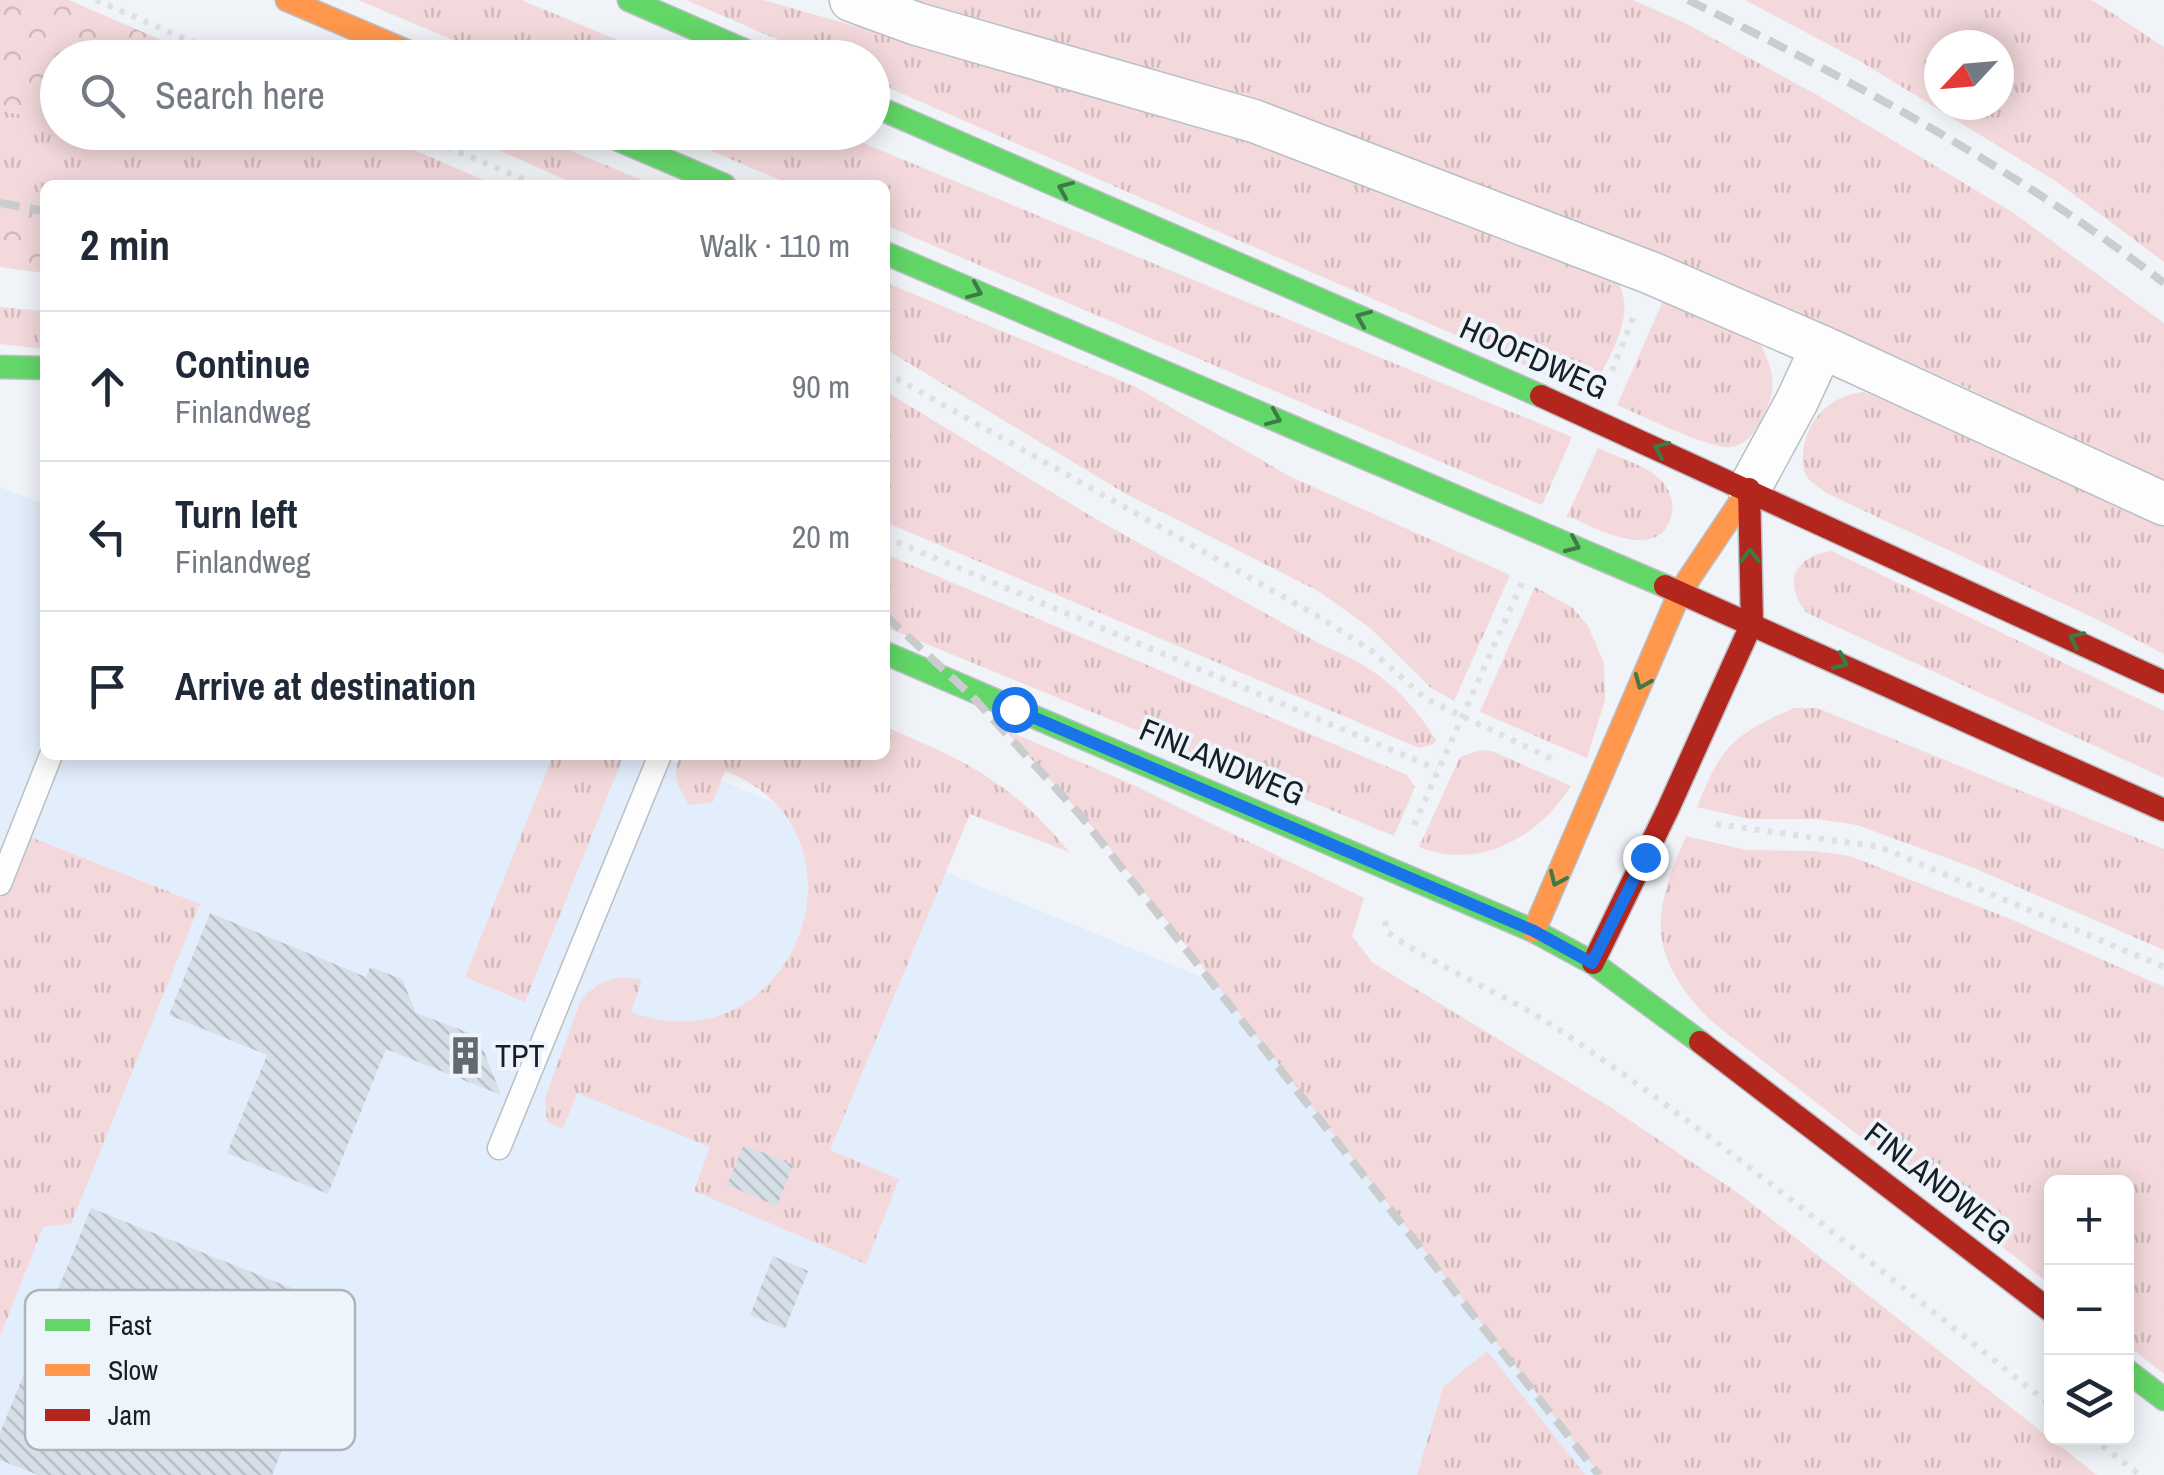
<!DOCTYPE html>
<html lang="en">
<head>
<meta charset="utf-8">
<style>
	body { margin:0; font-family:"Archivo Narrow",sans-serif; background:#f6f6f7; color:#1f2937 }
	.controls { position:absolute; right:30px; bottom:30px; display:grid; overflow:hidden; border-radius:15px; box-shadow:0 5px 25px #0003 }
	.controls button { width:90px; height:90px; display:grid; place-items:center; padding:0; border:0; border-bottom:2px solid #e0e1e3; background:#fff; color:#1f2937; font:50px sans-serif }
	.compass { position:absolute; left:1924px; top:30px; width:90px; height:90px; border-radius:50%; background:#fff; box-shadow:0 5px 25px #0003; rotate:244deg }
	.stop { position:absolute; width:30px; height:30px; margin:-22px; border:8px solid #1a73e8; border-radius:50%; background:#fff }
	.stop.end { background:#1a73e8; border-color:#fff; box-shadow:0 2px 10px #0008 }
	.list { margin:0; padding:0; list-style:none }
	h2 { display:flex; justify-content:space-between; align-items:center; height:130px; margin:0; padding:0 40px; font-size:42px }
	h2 small { font-size:32px; font-weight:400; color:#747a83 }
	.list li { display:grid; grid-template-columns:65px 1fr auto; gap:30px; align-items:center; box-sizing:border-box; height:150px; padding:0 40px; border-top:2px solid #e0e1e3 }
	.list b { display:block; font-size:38px; white-space:nowrap }
	.list p { margin:0; font-size:32px; white-space:nowrap; color:#747a83 }
	.list em { font-size:32px; font-style:normal; color:#747a83 }
	.icon { flex:none; width:55px; height:55px; fill:none; stroke:currentColor; stroke-width:2; stroke-linecap:round; stroke-linejoin:round }
	.map { position:relative; flex:none; width:2164px; height:1475px; overflow:hidden }
	.search { position:absolute; background:#fff; box-shadow:0 5px 25px #0003; left:40px; top:40px; width:850px; height:110px; display:flex; align-items:center; gap:25px; box-sizing:border-box; padding:0 35px; border-radius:55px; color:#747a83; font-size:38px }
	.panel { position:absolute; background:#fff; box-shadow:0 5px 25px #0003; left:40px; top:180px; width:850px; height:580px; border-radius:15px }
	.map>svg:first-child { display:block }
	.built { fill:#e3eefc }
	.grass { fill:url(#grass-tufts); fill-rule:evenodd }
	.forest { fill:url(#forest-crowns) }
	.building { fill:url(#building-back-hatch) }
	.lines { fill:none; stroke-linecap:round; stroke-linejoin:round }
	.lane-casing { stroke:#babfc4; stroke-width:25 }
	.street-casing { stroke:#babfc4; stroke-width:45 }
	.fast-casing { stroke:#babfc4; stroke-width:25 }
	.slow-casing { stroke:#babfc4; stroke-width:25 }
	.jam-casing { stroke:#babfc4; stroke-width:25 }
	.path { stroke:#dee0e1; stroke-width:6; stroke-dasharray:5 8; stroke-linecap:butt }
	.lane { stroke:#fdfdfe; stroke-width:22 }
	.street { stroke:#fdfdfe; stroke-width:42 }
	.fast { stroke:#63d668; stroke-width:22 }
	.slow { stroke:#ff974d; stroke-width:22 }
	.jam { stroke:#b3261e; stroke-width:22 }
	.rail { stroke:#cbccce; stroke-width:8; stroke-dasharray:20 10; stroke-linecap:butt }
	.oneway { stroke:#3d7a46 }
	.route { stroke:#1a73e8; stroke-width:12 }
	.labels { text-anchor:middle; stroke-width:8; stroke-linejoin:round; paint-order:stroke }
	.street-label { font-size:32px; fill:#171e25; stroke:#edf4fc }
	.poi-label { font-size:32px; fill:#171e25; stroke:#edf4fc; text-anchor:start }
	.key { fill:#edf4fc; stroke:#adb4bc; stroke-width:2.5 }
	.key-label { font-size:28px; fill:#171e25 }
</style>
</head>
<body>
<div class="map">
<svg width="2164" height="1475" viewBox="0 0 2164 1475">
	<defs>
		<pattern id="grass-tufts" width="24" height="20" patternUnits="userSpaceOnUse" patternTransform="scale(2.5)"><rect width="24" height="20" fill="#f3d9db"/><path d="M3 7l-1-3M5 7V3M7 7l1-3M15 17l-1-3M17 17v-4M19 17l1-3" fill="none" stroke="#d0babc"/></pattern>
		<pattern id="forest-crowns" width="20" height="18" patternUnits="userSpaceOnUse" patternTransform="scale(2.5)"><rect width="20" height="18" fill="#f3d9db"/><path d="M2 6a3 3 0 1 1 6 0M12 15a3 3 0 1 1 6 0" fill="none" stroke="#d0babc"/></pattern>
		<pattern id="building-back-hatch" width="6" height="6" patternUnits="userSpaceOnUse" patternTransform="scale(2.5)"><rect width="6" height="6" fill="#d6dee8"/><path d="M-1 5l2 2M0 0l6 6M5-1l2 2" fill="none" stroke="#b7bec7"/></pattern>
	</defs>
	<rect width="100%" height="100%" fill="#f0f4f8"/>
	<path class="built" d="M 0,487 L 45,505 L 45,755 L 658,755 L 1386,1052 L 1926,1475 L 0,1475 Z"/>
	<path class="grass" d="M 358,0 L 521,0 L 659,57 L 493,57 Z
		M 686,0 L 763,0 L 1208,126 L 1530,246 L 1618,282 C 1638,318 1606,360 1591,394 L 873,81 L 872,58 L 818,57 Z
		M 869,0 L 1633,0 L 1685,23 L 1819,96 L 2012,212 L 2164,323 L 2164,483 L 1963,386 L 1717,277 L 1334,131 Z
		M 1745,0 L 2091,0 L 2100,5 L 2164,47 L 2164,262 L 2057,182 L 1858,60 ZM 1939,45 L 1999,45 L 1999,105 L 1939,105 Z
		M 0,111 L 57,120 L 58,132 L 126,133 L 177,146 L 183,133 L 375,133 L 495,185 L 45,185 L 45,212 L 0,204 Z
		M 460,133 L 528,133 L 654,185 L 577,185 Z
		M 669,133 L 839,133 L 1572,437 L 1542,505 L 885,225 L 885,185 L 792,185 Z
		M 885,282 L 1136,387 L 1289,476 L 1510,575 L 1454,701 L 1431,688 L 1370,628 L 1318,591 L 1126,494 L 885,349 Z
		M 1663,301 L 1760,343 C 1772,366 1778,386 1766,410 C 1759,426 1749,446 1729,447 C 1706,448 1641,415 1617,405 Z
		M 0,307 L 45,311 L 45,349 L 0,344 Z
		M 885,391 L 1094,518 L 1324,646 C 1376,667 1406,692 1436,740 L 1434,744 L 1419,748 L 885,522 Z
		M 1864,392 L 2164,518 L 2164,654 L 2096,619 L 1826,493 C 1821,488 1811,483 1807,477 C 1803,471 1802,461 1803,454 C 1806,420 1830,395 1864,392 Z
		M 1598,448 C 1617,457 1646,465 1661,480 C 1670,489 1675,505 1671,517 C 1657,564 1595,527 1567,516 Z
		M 1832,551 L 2164,711 L 2164,778 L 1807,613 C 1782,583 1794,556 1832,551 Z
		M 885,554 L 1407,775 L 1415,787 L 1394,836 L 885,627 Z
		M 1535,587 L 1573,608 L 1588,626 L 1604,663 L 1605,700 L 1587,758 L 1480,712 Z
		M 1794,708 L 1817,708 L 2164,849 L 2164,950 L 1974,868 L 1857,825 L 1817,819 L 1749,819 L 1697,807 C 1721,746 1734,734 1794,708 Z
		M 885,727 C 964,759 1015,785 1069,852 L 970,814 L 830,1150 L 899,1179 L 866,1264 L 694,1191 L 710,1147 L 577,1093 L 563,1129 L 547,1122 L 545,1098 L 581,1000 C 599,980 616,974 642,980 L 631,1012 C 793,1072 884,832 725,771 L 713,802 L 689,805 C 678,785 671,777 680,755 L 885,755 Z
		M 1004,729 L 1131,784 L 1364,898 L 1352,936 L 1373,963 L 1610,1107 L 1741,1195 L 2097,1475 L 1600,1475 L 1098,833 Z
		M 1480,750 L 1492,751 L 1571,786 C 1539,837 1479,871 1419,847 L 1460,757 Z
		M 553,755 L 624,755 L 525,1002 L 465,977 Z
		M 25,835 L 200,904 L 71,1224 L 43,1227 L 0,1337 L 0,899 Z
		M 1686,836 L 1746,850 L 1815,851 L 1850,856 L 2013,920 L 2164,987 L 2164,1374 L 2127,1345 L 2126,1182 L 2052,1182 L 2051,1285 L 1710,1020 C 1647,955 1651,914 1686,836 Z
		M 1487,1351 L 1585,1475 L 1417,1475 L 1443,1387 Z"/>
	<path class="forest" d="M 0,0 L 69,0 L 200,57 L 58,58 L 57,120 L 0,111 Z
		M 0,204 L 45,212 L 45,273 L 0,267 Z"/>
	<path class="building" d="M 210,913 L 366,977 L 370,967 L 402,979 L 416,1013 L 478,1036 L 501,1095 L 386,1049 L 328,1194 L 227,1153 L 267,1055 L 169,1015 Z
		M 744,1145 L 793,1165 L 777,1206 L 727,1185 Z
		M 91,1208 L 309,1295 L 302,1311 L 320,1355 L 272,1475 L 38,1475 L 0,1460 L 0,1433 Z
		M 773,1256 L 808,1271 L 785,1329 L 750,1315 Z"/>
	<g class="lines">
		<defs>
			<path id="lane" d="M 0,884 L 51,755
				M 499,1148 L 660,755"/>
			<path id="street" d="M 851,0 L 917,24 L 1254,121 L 1651,273 L 1822,347 L 2164,504
				M 1749,489 L 1797,401 L 1822,347"/>
			<path id="fast" d="M 629,0 L 762,58
				M 872,105 L 1541,396
				M 600,132 L 724,185
				M 885,253 L 1665,586
				M 0,367 L 45,368
				M 885,653 L 1534,931 L 1593,963 L 1700,1042
				M 2126,1370 L 2164,1399"/>
			<path id="slow" d="M 287,0 L 423,58
				M 1534,931 L 1680,592 L 1749,489"/>
			<path id="jam" d="M 1541,396 L 2164,682
				M 1665,586 L 2164,810
				M 1593,963 L 1668,809 L 1752,623 L 1749,489
				M 1700,1042 L 2052,1312"/>
		</defs>
		<use href="#lane" class="lane-casing"/>
		<use href="#street" class="street-casing"/>
		<use href="#fast" class="fast-casing"/>
		<use href="#slow" class="slow-casing"/>
		<use href="#jam" class="jam-casing"/>
		<path class="path" d="M 96,0 L 229,58
			M 411,132 L 537,185
			M 1612,371 L 1635,313
			M 885,372 L 1316,615 L 1372,651 L 1426,699 L 1552,759
			M 885,537 L 1437,769
			M 1716,824 L 1880,847 L 2164,967
			M 1414,825 L 1525,576
			M 1385,921 L 1387,932 C 1441,970 1504,993 1558,1029 C 1730,1145 1889,1278 2052,1406
			M 2092,1438 L 2140,1475"/>
		<use href="#lane" class="lane"/>
		<use href="#street" class="street"/>
		<use href="#fast" class="fast"/>
		<use href="#slow" class="slow"/>
		<use href="#jam" class="jam"/>
		<path class="rail" d="M 1688,0 C 1854,81 2018,170 2164,283
			M 0,203 L 45,211
			M 885,615 L 972,696 L 1081,816 L 1599,1475"/>
	</g>
	<defs><path id="oneway-chevron" d="M-2-3.5L2.5 0L-2 3.5" fill="none" stroke-width="1.6" stroke-linecap="round" stroke-linejoin="round" transform="scale(2.5)"/></defs>
	<g class="oneway">
		<use href="#oneway-chevron" transform="translate(1065 189) rotate(-157)"/>
		<use href="#oneway-chevron" transform="translate(975 291) rotate(23)"/>
		<use href="#oneway-chevron" transform="translate(1363 318) rotate(-157)"/>
		<use href="#oneway-chevron" transform="translate(1274 418) rotate(23)"/>
		<use href="#oneway-chevron" transform="translate(1661 449) rotate(-156)"/>
		<use href="#oneway-chevron" transform="translate(1573 545) rotate(24)"/>
		<use href="#oneway-chevron" transform="translate(1750 556) rotate(-91)"/>
		<use href="#oneway-chevron" transform="translate(2076 639) rotate(-155)"/>
		<use href="#oneway-chevron" transform="translate(1841 662) rotate(24)"/>
		<use href="#oneway-chevron" transform="translate(1642 682) rotate(113)"/>
		<use href="#oneway-chevron" transform="translate(1557 879) rotate(114)"/>
	</g>
	<g class="lines">
		<path class="route" d="M 1014,709 L 1534,931 L 1592,963 L 1645,857"/>
	</g>
	<defs>
		<symbol id="building-bare" viewBox="-9 -9 18 18"><path d="M-4-6H4V6H1V3H-1V6H-4ZM-2.5-4.3h1.7v1.8h-1.7ZM.8-4.3h1.7v1.8H.8ZM-2.5-1h1.7V.8h-1.7ZM.8-1h1.7V.8H.8Z" fill="#63696f" stroke="#edf4fc" stroke-width="2.5" paint-order="stroke"/></symbol>
	</defs>
	<g fill-rule="evenodd">
		<use href="#building-bare" x="438" y="1028" width="55" height="55"/>
	</g>
	<g class="labels">
		<g class="street-label">
			<text transform="translate(1534 358) rotate(24)" y="11">HOOFDWEG</text>
			<text transform="translate(1222 762) rotate(23)" y="11">FINLANDWEG</text>
			<text transform="translate(1938 1183) rotate(38)" y="11">FINLANDWEG</text>
		</g>
		<g class="poi-label">
			<text x="495" y="1067">TPT</text>
		</g>
	</g>
	<rect x="25" y="1290" width="330" height="160" rx="15" class="key"/>
	<rect x="45" y="1319" width="45" height="12" fill="#63d668"/>
	<rect x="45" y="1364" width="45" height="12" fill="#ff974d"/>
	<rect x="45" y="1409" width="45" height="12" fill="#b3261e"/>
	<g class="key-label">
		<text x="108" y="1335">Fast</text>
		<text x="108" y="1380">Slow</text>
		<text x="108" y="1425">Jam</text>
	</g>
</svg>
<div class="controls">
<button>+</button>
<button>−</button>
<button><svg class="icon" aria-label="layers" viewBox="0 0 24 24"><path d="M12 4l9 5-9 5-9-5zM3 14l9 5 9-5"/></svg></button>
</div>
<svg class="compass" viewBox="-18 -18 36 36"><path d="M0-13l5 13h-10z" fill="#e53935"/><path d="M0 13l5-13h-10z" fill="#747a83"/></svg>
<div class="stop" style="left:1014px;top:709px"></div>
<div class="stop end" style="left:1645px;top:857px"></div>
<div class="search"><svg class="icon" aria-label="search" viewBox="0 0 24 24"><circle cx="10" cy="10" r="6"/><path d="M15 15l6 6"/></svg>Search here</div>
<section class="panel">
<h2>2 min<small>Walk · 110 m</small></h2>
<ul class="list">
<li><svg class="icon" aria-label="ahead" viewBox="0 0 24 24"><path d="M12 20V5M6 11l6-6 6 6"/></svg><div><b>Continue</b><p>Finlandweg</p></div><em>90 m</em></li>
<li><svg class="icon" aria-label="left" viewBox="0 0 24 24"><path d="M17 20v-9H6M10 6l-5 5 5 5"/></svg><div><b>Turn left</b><p>Finlandweg</p></div><em>20 m</em></li>
<li><svg class="icon" aria-label="arrive" viewBox="0 0 24 24"><path d="M6 21V4h12l-3 4 3 4H6"/></svg><div><b>Arrive at destination</b></div></li>
</ul>
</section>
</div>
</body>
</html>
